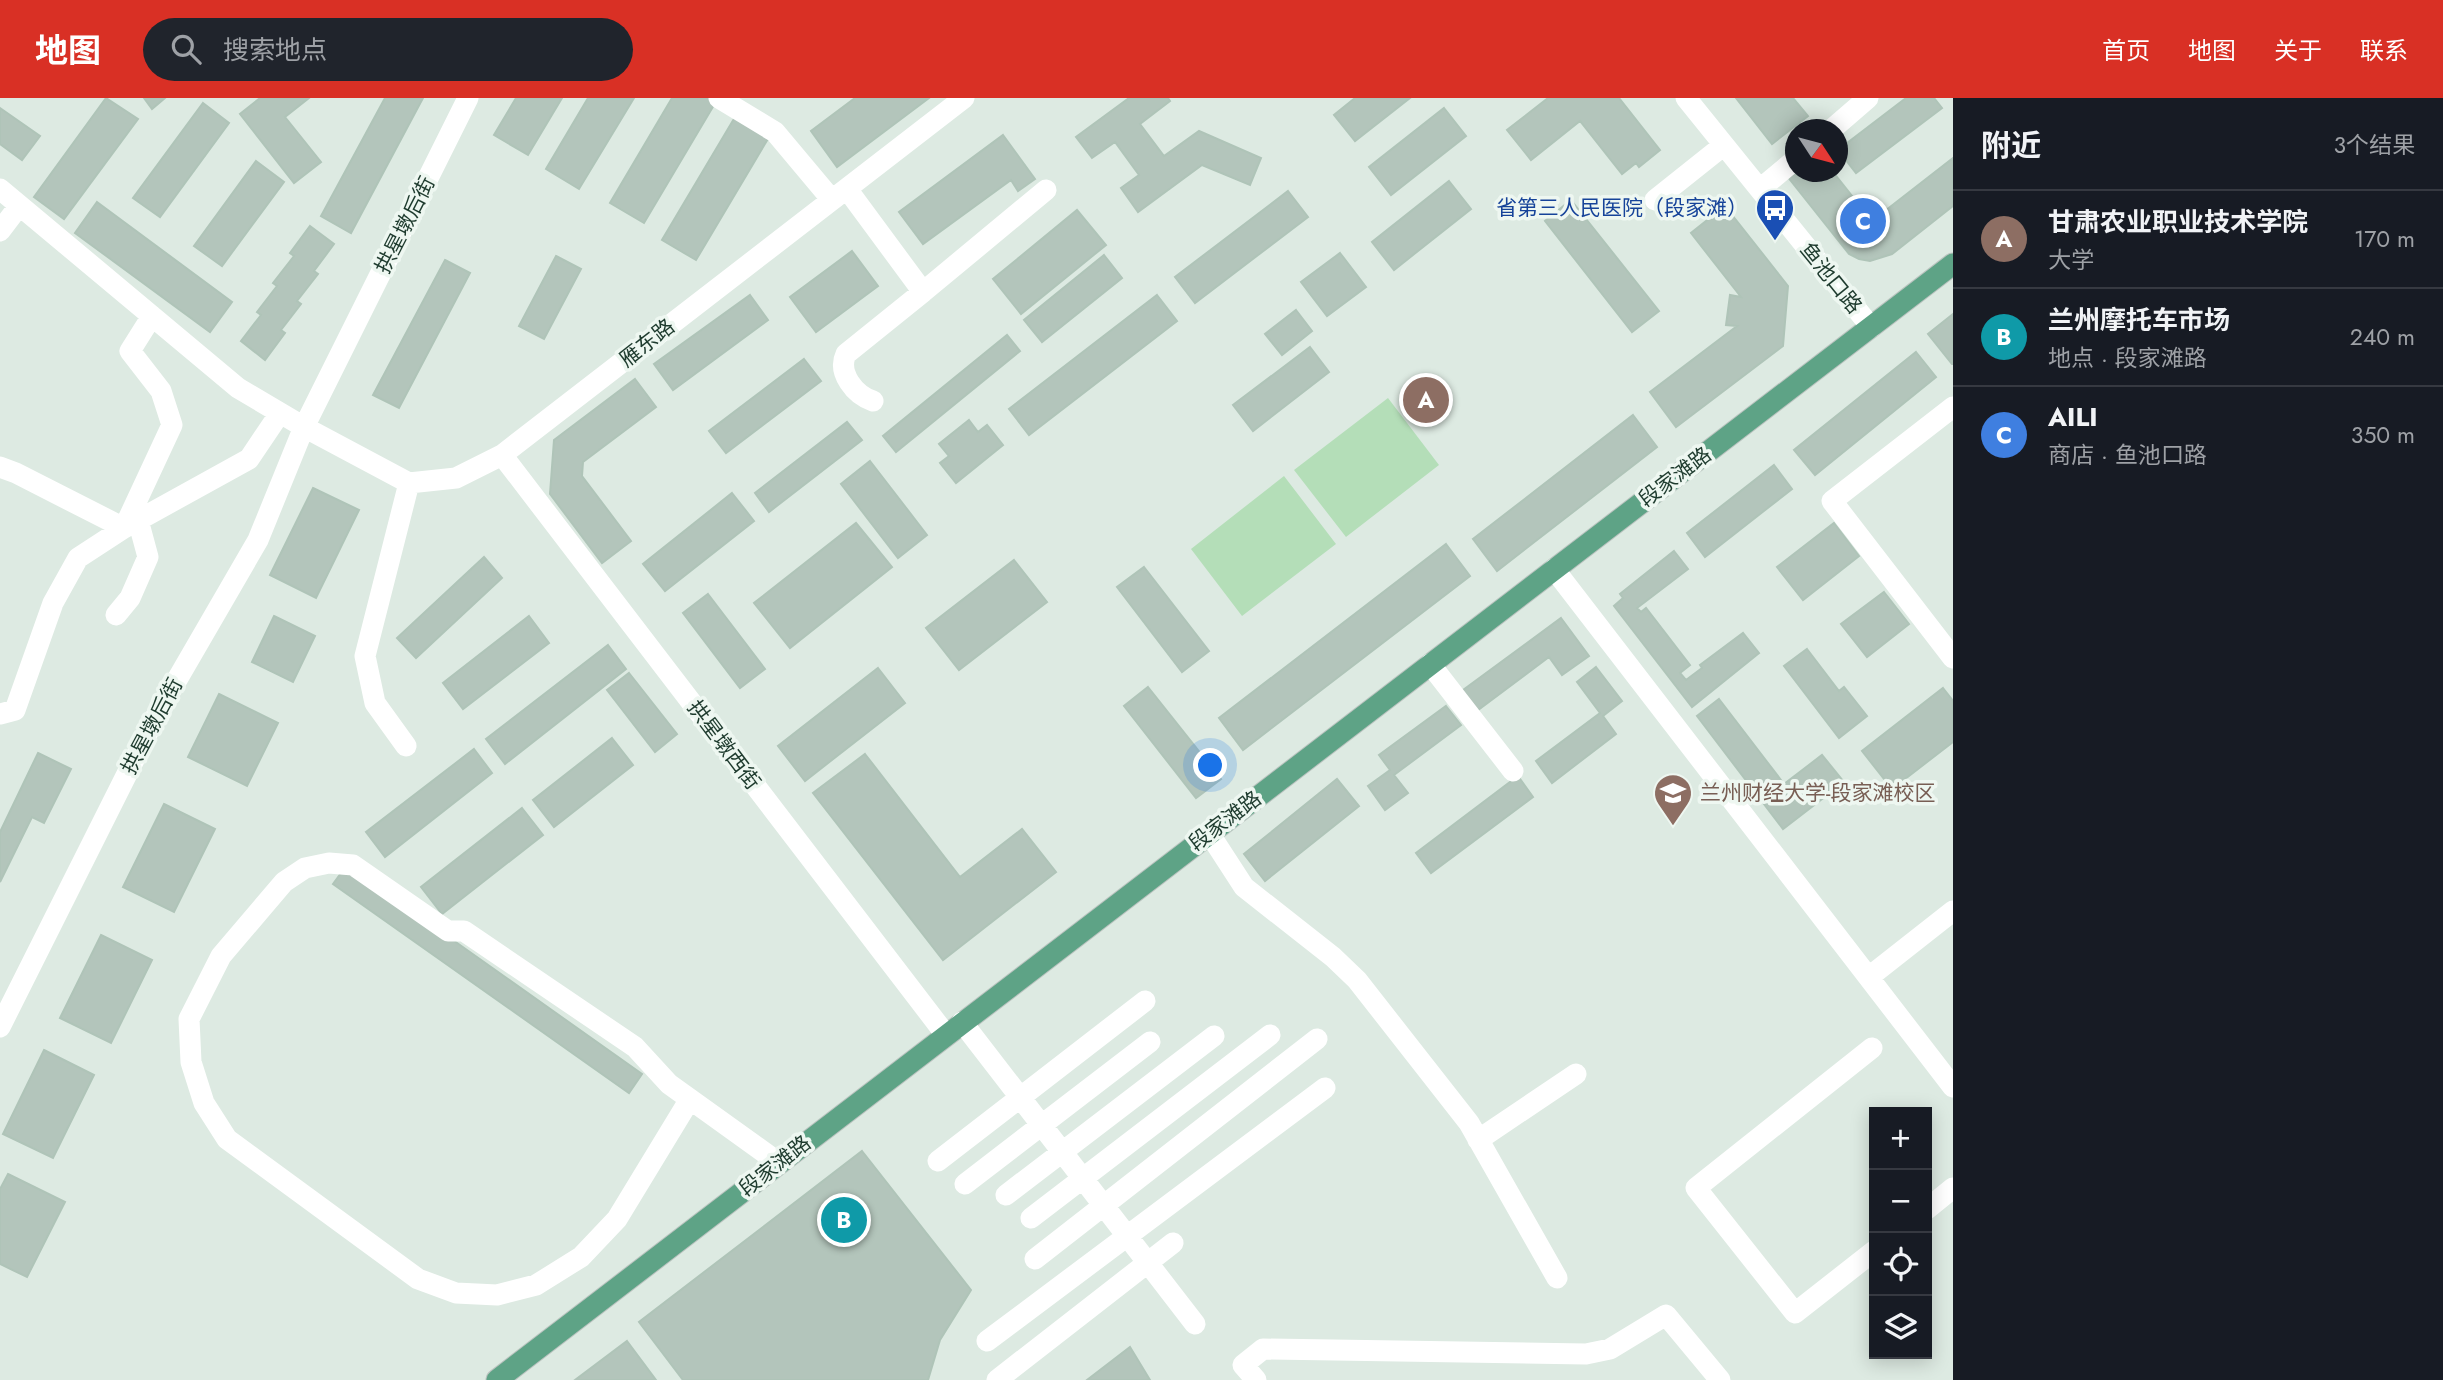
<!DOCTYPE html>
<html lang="zh">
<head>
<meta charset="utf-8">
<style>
	body { margin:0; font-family:Jost,"Noto Sans SC",sans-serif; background:#20242c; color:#f1f3f6 }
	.controls { position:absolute; right:21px; bottom:21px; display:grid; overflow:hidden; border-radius:0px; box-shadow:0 4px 18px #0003 }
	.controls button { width:63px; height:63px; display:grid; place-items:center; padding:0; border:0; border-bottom:2px solid #363941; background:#171b24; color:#f1f3f6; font:35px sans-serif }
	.compass { position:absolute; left:1785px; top:21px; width:63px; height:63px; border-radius:50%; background:#171b24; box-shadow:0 4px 18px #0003; rotate:126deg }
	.you { position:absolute; left:1211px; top:668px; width:24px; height:24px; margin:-18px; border:5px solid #fff; border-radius:50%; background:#1a73e8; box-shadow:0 0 0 10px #1a73e833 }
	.badge { display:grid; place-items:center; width:46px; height:46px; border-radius:50%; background:#d93025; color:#fff; font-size:23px; font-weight:700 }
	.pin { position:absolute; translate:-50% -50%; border:4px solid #fff; box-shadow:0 2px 7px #0006 }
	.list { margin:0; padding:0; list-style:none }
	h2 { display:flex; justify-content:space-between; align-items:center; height:91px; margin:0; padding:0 28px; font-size:30px }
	h2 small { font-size:23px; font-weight:400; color:#9ea1a6 }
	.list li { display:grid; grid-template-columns:46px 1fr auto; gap:21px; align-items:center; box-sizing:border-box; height:98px; padding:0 28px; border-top:2px solid #363941 }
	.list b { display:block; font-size:26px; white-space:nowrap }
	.list p { margin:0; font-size:23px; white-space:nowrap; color:#9ea1a6 }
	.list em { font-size:23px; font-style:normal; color:#9ea1a6 }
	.icon { flex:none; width:38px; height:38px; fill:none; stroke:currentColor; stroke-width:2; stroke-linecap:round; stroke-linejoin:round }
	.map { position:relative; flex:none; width:1953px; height:1282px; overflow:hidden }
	header { display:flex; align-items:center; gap:42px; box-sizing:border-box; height:98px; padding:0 35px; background:#d93025; color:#fff }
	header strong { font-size:33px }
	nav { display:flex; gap:38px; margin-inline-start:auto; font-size:24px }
	.search { width:490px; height:63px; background:#20242c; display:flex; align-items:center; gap:18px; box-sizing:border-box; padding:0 24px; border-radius:38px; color:#9ea1a6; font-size:26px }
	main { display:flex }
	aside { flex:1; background:#171b24 }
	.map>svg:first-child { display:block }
	.green { fill:#b4deb8 }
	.building { fill:#b3c5bb; stroke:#afc4b8; stroke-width:2 }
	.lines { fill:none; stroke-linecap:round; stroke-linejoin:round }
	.major-casing { stroke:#bcc4c0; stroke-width:23 }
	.minor { stroke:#fff; stroke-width:21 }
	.major { stroke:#5ea386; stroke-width:21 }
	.labels { text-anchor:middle; stroke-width:7; stroke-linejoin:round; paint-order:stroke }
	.transit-label { font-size:21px; fill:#164399; stroke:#eef7f1; text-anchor:end }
	.street-label { font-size:21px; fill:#1e3b2e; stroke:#eef7f1 }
	.education-label { font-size:21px; fill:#785e54; stroke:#eef7f1; text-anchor:start }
</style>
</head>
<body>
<header>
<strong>地图</strong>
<div class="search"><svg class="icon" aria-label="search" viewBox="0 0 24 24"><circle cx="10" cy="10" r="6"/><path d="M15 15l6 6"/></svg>搜索地点</div>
<nav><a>首页</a><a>地图</a><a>关于</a><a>联系</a></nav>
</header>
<main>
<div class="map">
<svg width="1953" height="1282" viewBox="0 0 1953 1282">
	<rect width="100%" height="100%" fill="#ddeae2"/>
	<path class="green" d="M 1388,300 L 1439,367 L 1346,439 L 1294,372 Z
		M 1284,378 L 1336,446 L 1242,518 L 1191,451 Z"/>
	<path class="building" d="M 106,0 L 138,21 L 64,121 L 34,99 Z
		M 144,0 L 165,0 L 152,11 Z
		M 260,0 L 309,0 L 285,19 L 321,64 L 294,85 L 240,16 Z
		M 385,0 L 423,0 L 351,135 L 321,118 Z
		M 516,0 L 562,0 L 528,57 L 494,37 Z
		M 588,0 L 634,0 L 579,91 L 546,71 Z
		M 672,0 L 713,0 L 717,2 L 644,125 L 610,105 Z
		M 855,0 L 929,0 L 837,69 L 811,33 Z
		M 1129,0 L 1168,0 L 1170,3 L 1140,26 L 1164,58 L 1199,33 L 1261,60 L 1250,87 L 1202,67 L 1138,114 L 1121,90 L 1139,77 L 1115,44 L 1092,60 L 1076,39 Z
		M 1355,0 L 1410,0 L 1355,43 L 1334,17 Z
		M 1548,0 L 1619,0 L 1660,52 L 1639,69 L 1636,65 L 1622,76 L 1580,23 L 1531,62 L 1507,32 Z
		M 1736,0 L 1793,0 L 1808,18 L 1772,46 Z
		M 1906,0 L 1934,0 L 1942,10 L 1856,75 L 1838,52 Z
		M 203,5 L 229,25 L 160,119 L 133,100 Z
		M 0,10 L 40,38 L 22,62 L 0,46 Z
		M 1444,10 L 1466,38 L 1391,97 L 1369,69 Z
		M 735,19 L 769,39 L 696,162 L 662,142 Z
		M 1003,37 L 1035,81 L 1018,93 L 1011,82 L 923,146 L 899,114 Z
		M 1953,60 L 1953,108 L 1892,156 L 1870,163 L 1859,161 L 1849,156 L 1787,78 L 1796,74 L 1833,74 L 1872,123 Z
		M 256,63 L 284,84 L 222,168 L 194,148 Z
		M 1449,83 L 1471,111 L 1394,172 L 1372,144 Z
		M 1288,93 L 1308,119 L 1195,205 L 1175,179 Z
		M 1571,102 L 1659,213 L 1632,234 L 1545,123 Z
		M 97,104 L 232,204 L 210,234 L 75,135 Z
		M 1725,108 L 1788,188 L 1783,248 L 1676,329 L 1650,294 L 1737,228 L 1726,227 L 1730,197 L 1741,199 L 1691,135 Z
		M 1077,112 L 1106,147 L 1021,216 L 993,181 Z
		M 310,128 L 334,146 L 314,173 L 318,176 L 297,203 L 301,206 L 281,232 L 285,235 L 265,262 L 241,243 L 261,217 L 257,214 L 277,188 L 273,185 L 294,158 L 290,155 Z
		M 852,153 L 878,188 L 816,234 L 790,199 Z
		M 1340,155 L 1366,189 L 1327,218 L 1301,184 Z
		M 1104,157 L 1122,180 L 1042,244 L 1024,222 Z
		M 556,158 L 581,171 L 544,241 L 519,228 Z
		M 445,162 L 470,175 L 399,310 L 373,297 Z
		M 750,197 L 768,222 L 673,292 L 654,266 Z
		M 1157,197 L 1177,223 L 1029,337 L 1009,311 Z
		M 1296,212 L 1312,233 L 1282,257 L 1265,236 Z
		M 1953,216 L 1953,266 L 1952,266 L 1928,236 Z
		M 1007,237 L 1020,253 L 896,354 L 883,338 Z
		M 1310,249 L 1329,274 L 1253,333 L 1233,307 Z
		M 1916,254 L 1936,279 L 1815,377 L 1794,352 Z
		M 804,261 L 821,283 L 726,355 L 709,333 Z
		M 635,281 L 656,309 L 583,364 L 582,378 L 631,443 L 602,465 L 550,396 L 554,342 Z
		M 1633,317 L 1657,349 L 1497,473 L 1473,441 Z
		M 969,322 L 978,334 L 987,327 L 1003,347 L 956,385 L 940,365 L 949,358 L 939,346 Z
		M 847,324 L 862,342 L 769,414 L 755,395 Z
		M 870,363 L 927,437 L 898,460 L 841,386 Z
		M 1774,367 L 1792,391 L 1705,459 L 1687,435 Z
		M 313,390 L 359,412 L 316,500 L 270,477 Z
		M 732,395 L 754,423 L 665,493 L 643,466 Z
		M 856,425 L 892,469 L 790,550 L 754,505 Z
		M 1834,425 L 1859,458 L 1803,502 L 1777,469 Z
		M 1446,446 L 1470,478 L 1243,652 L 1219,620 Z
		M 1674,453 L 1688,471 L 1637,510 L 1641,514 L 1646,510 L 1690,567 L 1680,575 L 1686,582 L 1702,570 L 1700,567 L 1743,535 L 1759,555 L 1692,609 L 1614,508 L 1623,500 L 1620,496 Z
		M 484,459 L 502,480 L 416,560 L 397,540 Z
		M 1014,462 L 1047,504 L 959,572 L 926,530 Z
		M 1144,469 L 1209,553 L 1182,574 L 1117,489 Z
		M 1884,494 L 1909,526 L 1867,559 L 1841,526 Z
		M 708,496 L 765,571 L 740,590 L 683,515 Z
		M 274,518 L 315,538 L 293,584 L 252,564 Z
		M 529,518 L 549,545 L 463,611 L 443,585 Z
		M 1561,520 L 1589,558 L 1562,577 L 1549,559 L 1474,615 L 1459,595 Z
		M 608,547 L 626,571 L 505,666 L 486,641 Z
		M 1807,551 L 1839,593 L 1844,589 L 1867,618 L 1839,640 L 1784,568 Z
		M 1596,569 L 1622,603 L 1603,618 L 1616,636 L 1552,685 L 1536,663 L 1600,615 L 1577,584 Z
		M 878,570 L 905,605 L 805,683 L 778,648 Z
		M 629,575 L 677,636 L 655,654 L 607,592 Z
		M 1148,589 L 1221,681 L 1196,700 L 1124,608 Z
		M 1943,590 L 1953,603 L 1953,644 L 1892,691 L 1862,653 Z
		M 219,596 L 278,625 L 247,688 L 188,659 Z
		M 1719,601 L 1784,686 L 1822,657 L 1844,684 L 1783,731 L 1697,618 Z
		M 1446,608 L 1461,627 L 1394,677 L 1408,695 L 1385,712 L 1368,688 L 1390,672 L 1379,657 Z
		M 612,640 L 633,667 L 554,729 L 533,702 Z
		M 474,651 L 492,675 L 385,759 L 366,734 Z
		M 38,655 L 71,671 L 44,725 L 32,719 L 0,784 L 0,734 Z
		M 865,656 L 960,779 L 1022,731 L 1056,774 L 943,862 L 813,695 Z
		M 1518,678 L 1533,699 L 1431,775 L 1416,755 Z
		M 1337,681 L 1359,708 L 1265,783 L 1244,756 Z
		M 164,706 L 215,731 L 174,814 L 123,789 Z
		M 522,710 L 543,737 L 442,816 L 421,789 Z
		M 347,767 L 642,976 L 629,995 L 333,786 Z
		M 101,837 L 152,862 L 111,945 L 60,920 Z
		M 44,952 L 94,977 L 53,1060 L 3,1036 Z
		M 862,1053 L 971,1192 L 940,1242 L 928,1282 L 683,1282 L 639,1224 Z
		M 8,1076 L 65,1104 L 27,1179 L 0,1166 L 0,1091 Z
		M 627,1243 L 656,1282 L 575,1282 Z
		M 1130,1249 L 1150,1282 L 1087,1282 Z"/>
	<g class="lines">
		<defs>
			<path id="major" d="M 497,1282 L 1953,166"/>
		</defs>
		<use href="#major" class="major-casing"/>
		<path class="minor" d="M 719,0 L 775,34 L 832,102
			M 1686,0 L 1871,229
			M 1831,32 L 1868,0
			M 0,91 L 238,290 L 304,329 L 409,385 L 456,380 L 502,357 L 964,0
			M 847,91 L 923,194 L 1046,92
			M 1760,91 L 1796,61
			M 1655,102 L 1724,47
			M 0,133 L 19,108
			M 873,303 C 855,297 837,275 846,256 L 923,194
			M 1953,309 L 1832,403 L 1953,560
			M 502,357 L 946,937
			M 0,369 L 16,375 L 124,430 L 249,361 L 280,315
			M 1554,471 L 1953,989
			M 116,517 L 130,500 L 148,459 L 138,422
			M 1430,566 L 1513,673
			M 0,616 L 15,612 L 53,505 L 78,460 L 124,430 L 172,327 L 161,293 L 130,253 L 152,218
			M 406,648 L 375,605 L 365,558 L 409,385
			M 1209,735 L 1244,789 L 1333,859 L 1357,882 L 1469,1025 L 1557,1180
			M 1869,879 L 1953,813
			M 962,924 L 1195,1226
			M 0,929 L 156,618 L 258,442 L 304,329 L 468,0
			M 1872,950 L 1696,1090 L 1795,1215 L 1874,1153
			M 690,1001 L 617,1121 L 581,1159 L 536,1187 L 497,1197 L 456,1195 L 418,1181 L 227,1041 L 204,1005 L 191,964 L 189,921 L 221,858 L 284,784 L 305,770 L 329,765 L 353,767 L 448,833 L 464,833 L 635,949 L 669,986 L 779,1065
			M 1478,1042 L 1576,976
			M 938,1063 L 1145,903
			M 965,1086 L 1150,944
			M 1006,1097 L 1214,938
			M 1927,1111 L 1953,1090
			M 1031,1120 L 1270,937
			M 1035,1161 L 1317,941
			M 987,1243 L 1325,990
			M 997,1282 L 1173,1145
			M 1256,1282 L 1243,1267 L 1263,1251 L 1586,1256 L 1610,1251 L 1666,1217 L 1720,1282"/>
		<use href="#major" class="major"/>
	</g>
	<defs>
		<symbol id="bus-pin" viewBox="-11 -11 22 30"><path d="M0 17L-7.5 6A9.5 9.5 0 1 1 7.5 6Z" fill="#1a4fb4" stroke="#eef7f1"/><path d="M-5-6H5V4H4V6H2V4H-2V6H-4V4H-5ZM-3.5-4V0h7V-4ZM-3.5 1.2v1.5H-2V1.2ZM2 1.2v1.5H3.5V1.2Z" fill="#fff"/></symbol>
		<symbol id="university-pin" viewBox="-11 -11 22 30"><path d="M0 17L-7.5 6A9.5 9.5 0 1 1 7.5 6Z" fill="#8d6e63" stroke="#eef7f1"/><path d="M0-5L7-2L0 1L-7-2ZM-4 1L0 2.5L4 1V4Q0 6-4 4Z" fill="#fff"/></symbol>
	</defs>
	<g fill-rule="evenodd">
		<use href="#bus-pin" x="1753" y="88" width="44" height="60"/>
		<use href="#university-pin" x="1651" y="673" width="44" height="60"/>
	</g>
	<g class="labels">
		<g class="transit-label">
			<text x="1748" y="117">省第三人民医院（段家滩）</text>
		</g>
		<g class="street-label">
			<text transform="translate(405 127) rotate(-63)" y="7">拱星墩后街</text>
			<text transform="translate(1831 180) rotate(51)" y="7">鱼池口路</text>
			<text transform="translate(647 245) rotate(-38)" y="7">雁东路</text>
			<text transform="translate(1675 379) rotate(-37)" y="7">段家滩路</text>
			<text transform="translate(152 628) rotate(-62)" y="7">拱星墩后街</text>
			<text transform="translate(724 647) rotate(53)" y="7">拱星墩西街</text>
			<text transform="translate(1225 723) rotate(-37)" y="7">段家滩路</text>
			<text transform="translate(775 1068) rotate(-38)" y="7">段家滩路</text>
		</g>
		<g class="education-label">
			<text x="1700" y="702">兰州财经大学-段家滩校区</text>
		</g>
	</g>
</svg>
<div class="controls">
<button>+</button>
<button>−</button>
<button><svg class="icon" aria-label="locate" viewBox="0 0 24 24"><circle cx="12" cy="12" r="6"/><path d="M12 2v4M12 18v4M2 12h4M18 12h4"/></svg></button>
<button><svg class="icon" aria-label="layers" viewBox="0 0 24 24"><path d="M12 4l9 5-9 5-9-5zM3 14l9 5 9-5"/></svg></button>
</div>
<svg class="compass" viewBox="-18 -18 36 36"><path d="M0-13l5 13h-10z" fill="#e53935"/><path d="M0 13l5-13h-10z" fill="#9ea1a6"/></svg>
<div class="you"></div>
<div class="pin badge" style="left:1426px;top:302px;background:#8d6e63">A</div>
<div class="pin badge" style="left:844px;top:1122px;background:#0f9aa8">B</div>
<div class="pin badge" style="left:1863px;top:123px;background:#3f7fe0">C</div>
</div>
<aside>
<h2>附近<small>3个结果</small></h2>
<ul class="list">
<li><span class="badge" style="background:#8d6e63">A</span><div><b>甘肃农业职业技术学院</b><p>大学</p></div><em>170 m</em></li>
<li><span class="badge" style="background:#0f9aa8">B</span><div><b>兰州摩托车市场</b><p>地点 · 段家滩路</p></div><em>240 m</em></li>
<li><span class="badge" style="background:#3f7fe0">C</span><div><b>AILI</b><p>商店 · 鱼池口路</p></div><em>350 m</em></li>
</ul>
</aside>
</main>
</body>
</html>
